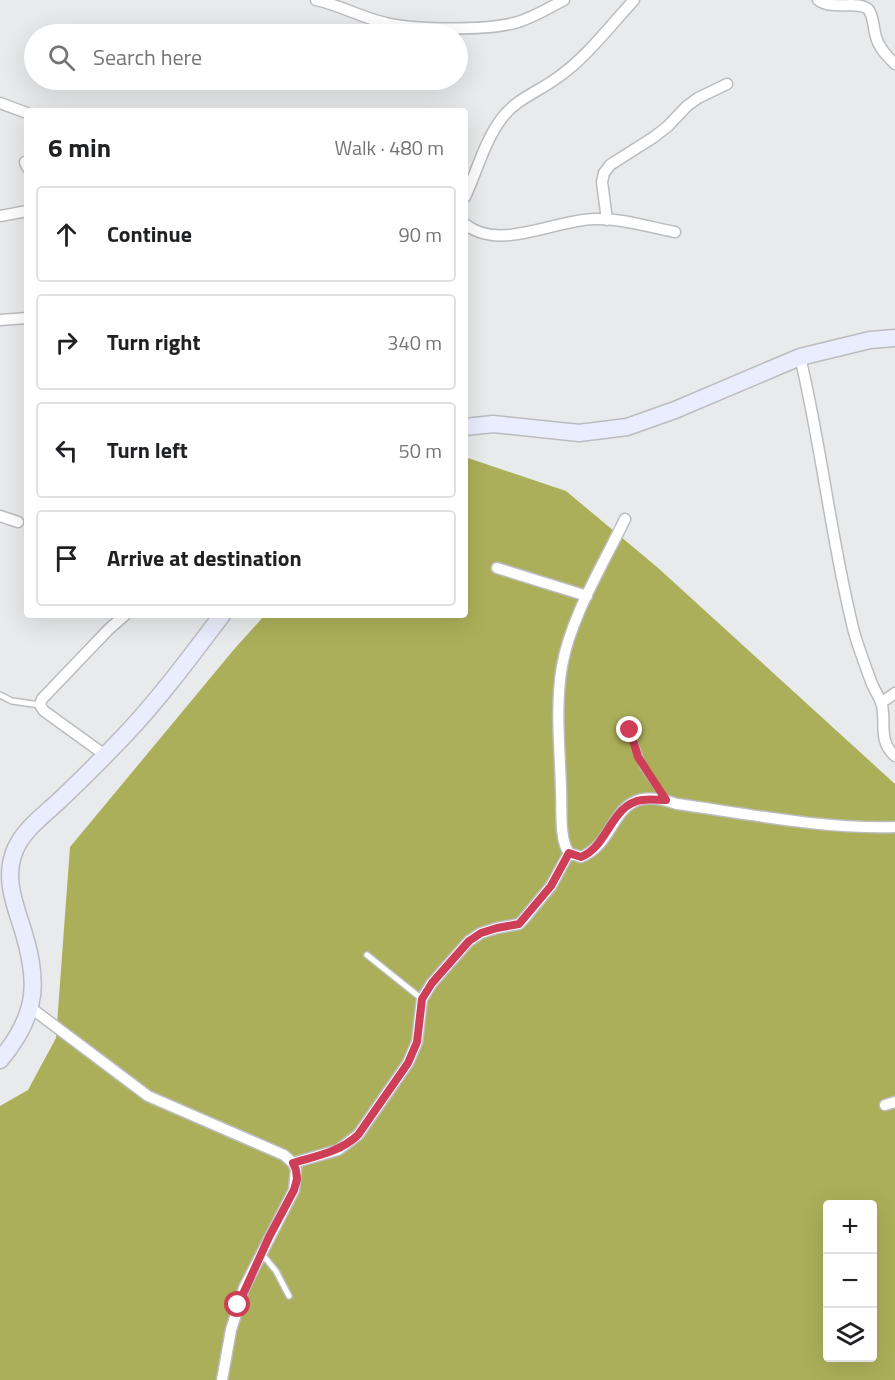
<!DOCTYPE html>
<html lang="en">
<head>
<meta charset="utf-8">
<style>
	body { margin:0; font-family:"Titillium Web",sans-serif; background:#f2f2f2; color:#202124 }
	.controls { position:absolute; right:18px; bottom:18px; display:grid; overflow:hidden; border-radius:6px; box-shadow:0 6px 24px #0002 }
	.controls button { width:54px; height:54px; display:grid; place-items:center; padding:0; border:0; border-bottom:2px solid #e0e0e0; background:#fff; color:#202124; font:30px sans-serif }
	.stop { position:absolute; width:18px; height:18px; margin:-14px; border:4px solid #ce3e56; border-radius:50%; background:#fff }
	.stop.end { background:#ce3e56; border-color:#fff; box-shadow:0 2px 6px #0008 }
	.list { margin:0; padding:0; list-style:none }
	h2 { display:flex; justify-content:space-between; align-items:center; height:78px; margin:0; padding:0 24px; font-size:26px }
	h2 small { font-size:20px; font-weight:400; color:#757577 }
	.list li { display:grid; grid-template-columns:39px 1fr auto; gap:18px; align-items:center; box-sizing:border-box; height:96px; margin:0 12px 12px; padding:0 12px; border:2px solid #e0e0e0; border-radius:6px }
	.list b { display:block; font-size:22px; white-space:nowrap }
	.list em { font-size:20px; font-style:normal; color:#757577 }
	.icon { flex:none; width:33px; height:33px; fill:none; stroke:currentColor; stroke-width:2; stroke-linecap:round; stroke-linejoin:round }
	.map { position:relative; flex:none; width:895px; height:1380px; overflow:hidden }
	.search { position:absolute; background:#fff; box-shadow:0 6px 24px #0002; left:24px; top:24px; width:444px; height:66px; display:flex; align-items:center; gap:15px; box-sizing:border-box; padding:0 21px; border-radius:33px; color:#757577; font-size:22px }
	.panel { position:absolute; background:#fff; box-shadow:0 6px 24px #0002; left:24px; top:108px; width:444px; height:510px; border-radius:6px }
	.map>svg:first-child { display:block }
	.forest { fill:#acaf59; fill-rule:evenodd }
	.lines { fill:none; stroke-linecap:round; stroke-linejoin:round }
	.service-casing { stroke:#bbbcbf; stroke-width:8 }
	.minor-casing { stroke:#bbbcbf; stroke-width:13 }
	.secondary-casing { stroke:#bbbcbf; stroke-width:19 }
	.service { stroke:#fff; stroke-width:5 }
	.minor { stroke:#fff; stroke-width:10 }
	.secondary { stroke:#eaedfd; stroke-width:16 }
	.route { stroke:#ce3e56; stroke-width:8 }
</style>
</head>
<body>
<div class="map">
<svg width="895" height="1380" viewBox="0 0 895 1380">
	<rect width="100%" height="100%" fill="#e8eaec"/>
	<path class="forest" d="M 465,457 L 566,491 L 657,567 L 895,784 L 895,1380 L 0,1380 L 0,1106 L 28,1090 L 56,1038 L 70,847 L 236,647 L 265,615 L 465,615 ZM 828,1204 L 872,1204 L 872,1358 L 828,1358 Z"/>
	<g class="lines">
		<defs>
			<path id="service" d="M 0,695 L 12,701 L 40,705
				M 630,730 L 643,767 L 666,800
				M 367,955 L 422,999
				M 262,1254 L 276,1271 L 289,1296"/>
			<path id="minor" d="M 316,0 C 340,5 362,18 386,23 C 416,30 488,31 518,22 C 534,17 549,8 564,0
				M 818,0 C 833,11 857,0 868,9 C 874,16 873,28 876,37 C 879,48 887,56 895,64
				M 0,103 L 27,113
				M 25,162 L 27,167
				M 465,197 C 477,171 485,140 502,118 C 516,99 538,92 557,78 C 587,57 609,27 634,0
				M 0,216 L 27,211
				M 607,220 L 602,182 L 604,173 L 610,165 L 654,137 L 668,126 L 687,106 L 698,98 L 727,84
				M 465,224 C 499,252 554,220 594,219 C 620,218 649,227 675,232
				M 0,320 L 27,318
				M 800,357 C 822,448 831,541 854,632 C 859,649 866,668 872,684 C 875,691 880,698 882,705 C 886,724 878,741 895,756
				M 0,516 L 18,522
				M 625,519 C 603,565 571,616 562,666 C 555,706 560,750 561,790 C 562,807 559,840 569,853 L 581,857 C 622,841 609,780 677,804 C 749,814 822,829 895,827
				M 497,568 L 587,596
				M 881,703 L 895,693
				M 105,755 L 44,711 L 40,705 L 42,699 L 109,629 L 125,615
				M 31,1008 L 148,1096 L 284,1155 L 293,1163 L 296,1169 L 294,1190 L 244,1288 L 231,1330 L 222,1380
				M 885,1105 L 895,1102
				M 293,1163 L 338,1150 L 358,1135 L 408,1063 L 417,1042 L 422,999 L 432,983 L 469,941 L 481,933 L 497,928 L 519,924 L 523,920 L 551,886 L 569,853"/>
			<path id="secondary" d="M 465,427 L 493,424 L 579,433 L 627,427 L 675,410 L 800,357 L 870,340 L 895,338
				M 0,1060 C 40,1013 39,978 20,921 C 12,897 5,874 15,850 C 23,830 44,815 60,800 C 82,779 104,757 125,735 C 160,698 191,656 222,615"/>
		</defs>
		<use href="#service" class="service-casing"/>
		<use href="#minor" class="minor-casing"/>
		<use href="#secondary" class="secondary-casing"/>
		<use href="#service" class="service"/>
		<use href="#minor" class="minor"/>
		<use href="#secondary" class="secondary"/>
	</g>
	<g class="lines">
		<path class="route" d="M 238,1305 L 269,1237 L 294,1190 L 297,1179 L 296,1170 L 293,1163 C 316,1156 340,1152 358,1135 L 408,1063 L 417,1042 L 422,999 L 432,983 L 469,941 L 481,933 L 497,928 L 519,924 L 551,886 L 569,853 L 581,857 C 608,847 611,804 642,800 C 649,799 658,800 666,800 L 638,757 L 630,730"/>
	</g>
</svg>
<div class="controls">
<button>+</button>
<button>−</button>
<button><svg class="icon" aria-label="layers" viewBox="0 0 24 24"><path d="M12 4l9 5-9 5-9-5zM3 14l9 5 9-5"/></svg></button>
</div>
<div class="stop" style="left:238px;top:1305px"></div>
<div class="stop end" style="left:630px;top:730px"></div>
<div class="search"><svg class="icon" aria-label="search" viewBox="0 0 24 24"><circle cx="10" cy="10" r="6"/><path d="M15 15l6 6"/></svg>Search here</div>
<section class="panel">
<h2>6 min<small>Walk · 480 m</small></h2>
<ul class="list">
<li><svg class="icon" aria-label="ahead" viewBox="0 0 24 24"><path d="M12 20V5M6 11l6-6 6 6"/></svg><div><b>Continue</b></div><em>90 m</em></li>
<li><svg class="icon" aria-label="right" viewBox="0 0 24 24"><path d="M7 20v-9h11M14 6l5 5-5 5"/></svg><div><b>Turn right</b></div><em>340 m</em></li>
<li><svg class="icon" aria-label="left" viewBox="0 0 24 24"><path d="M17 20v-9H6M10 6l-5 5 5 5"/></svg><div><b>Turn left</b></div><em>50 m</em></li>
<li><svg class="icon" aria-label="arrive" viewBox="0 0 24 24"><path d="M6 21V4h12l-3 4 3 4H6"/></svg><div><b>Arrive at destination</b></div></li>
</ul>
</section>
</div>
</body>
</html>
